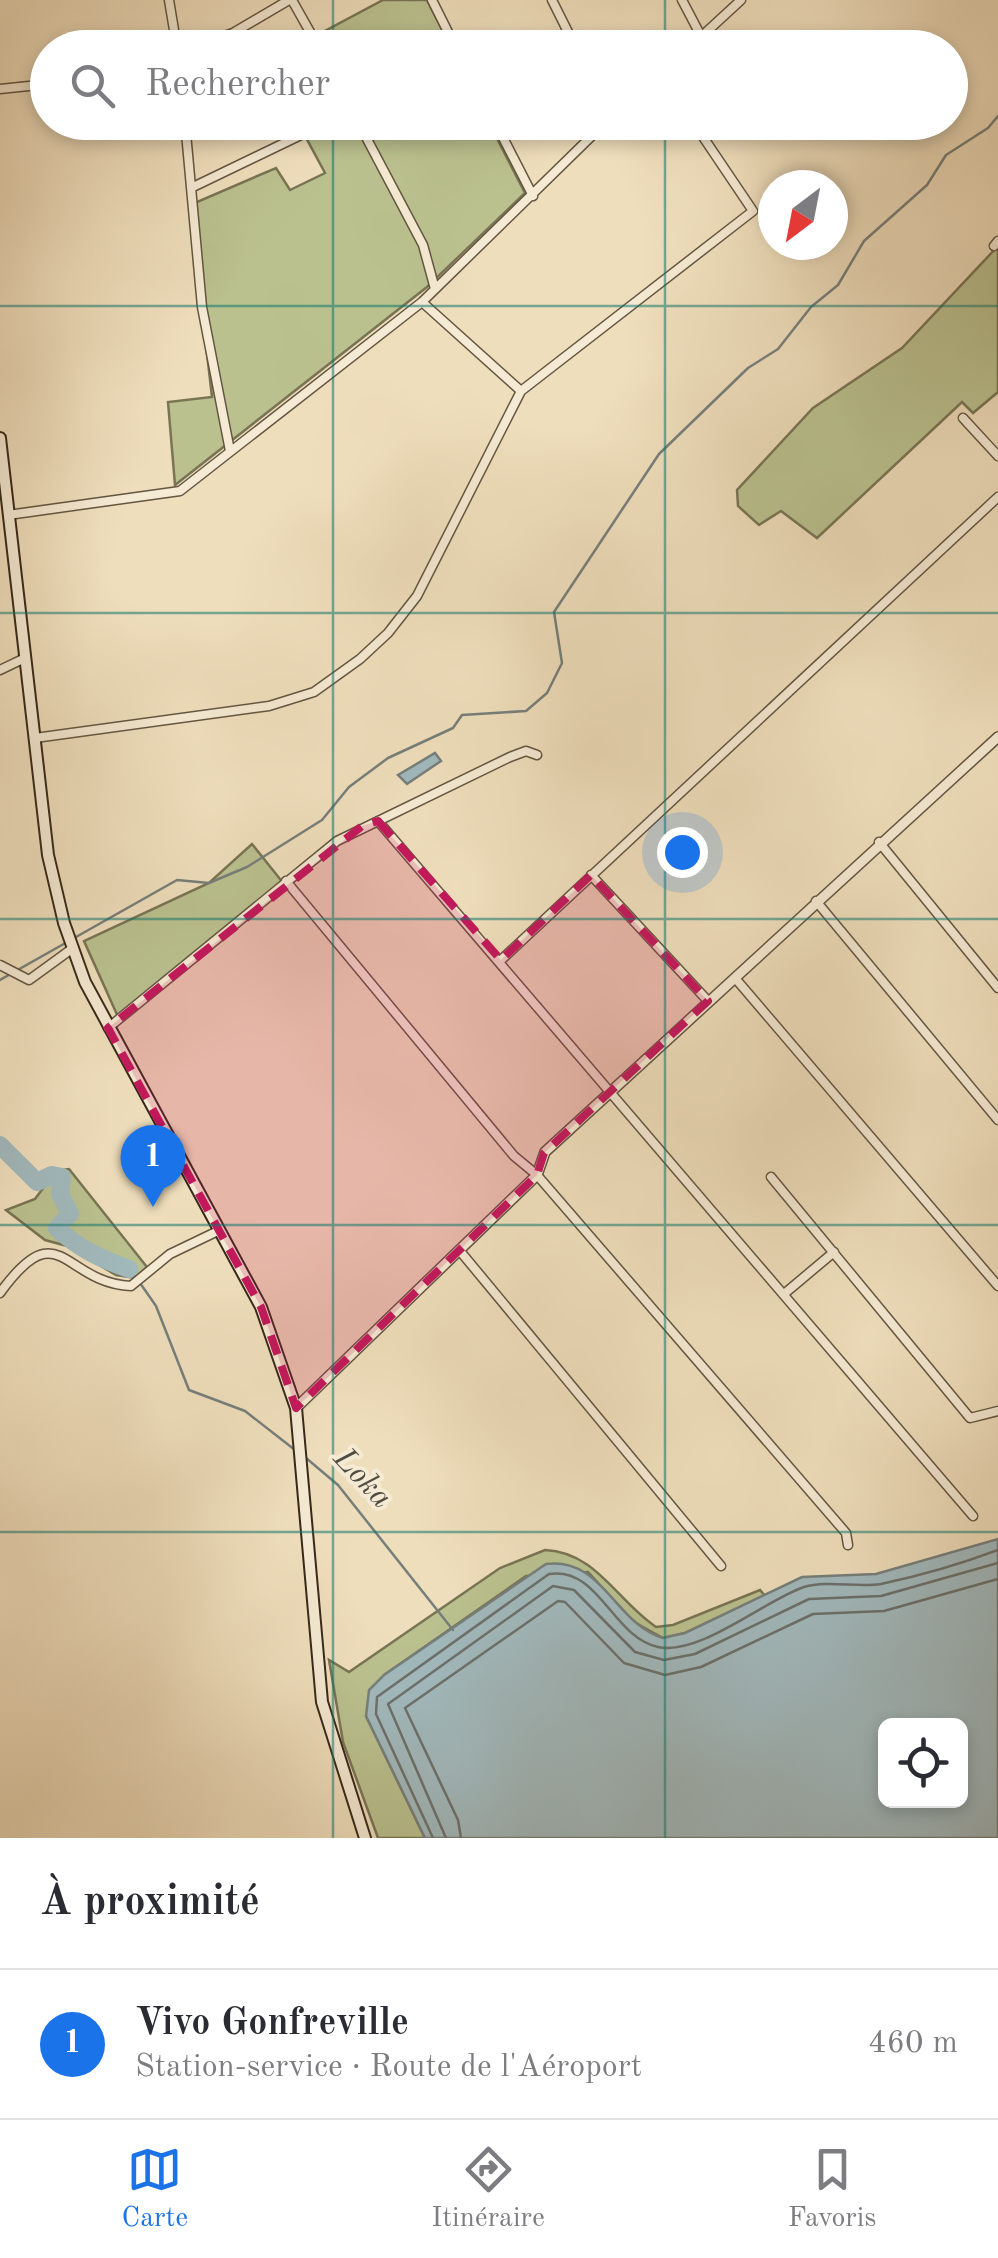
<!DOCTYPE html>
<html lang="fr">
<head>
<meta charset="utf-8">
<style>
	body { margin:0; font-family:"Old Standard TT",serif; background:#f7f7f7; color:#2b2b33 }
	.controls { position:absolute; right:30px; bottom:30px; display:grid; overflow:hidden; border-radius:15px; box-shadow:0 5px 15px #0003 }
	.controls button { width:90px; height:90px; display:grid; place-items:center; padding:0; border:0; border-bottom:2px solid #e1e1e2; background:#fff; color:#2b2b33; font:50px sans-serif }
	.compass { position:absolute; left:758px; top:170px; width:90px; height:90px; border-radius:50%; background:#fff; box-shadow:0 5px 15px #0003; rotate:212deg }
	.you { position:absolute; left:682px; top:852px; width:35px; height:35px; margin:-25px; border:8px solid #fff; border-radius:50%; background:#1a73e8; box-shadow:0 0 0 15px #1a73e833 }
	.badge { display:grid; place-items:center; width:65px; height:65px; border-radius:50%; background:#1a73e8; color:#fff; font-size:32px; font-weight:700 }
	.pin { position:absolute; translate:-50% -82px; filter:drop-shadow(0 2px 5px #0008) }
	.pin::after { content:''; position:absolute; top:52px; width:35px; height:30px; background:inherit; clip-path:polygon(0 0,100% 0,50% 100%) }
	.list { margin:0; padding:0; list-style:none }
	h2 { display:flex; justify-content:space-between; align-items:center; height:130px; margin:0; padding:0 40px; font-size:42px }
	h2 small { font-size:32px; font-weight:400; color:#7c7c81 }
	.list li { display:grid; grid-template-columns:65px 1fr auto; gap:30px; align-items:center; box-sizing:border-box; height:150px; padding:0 40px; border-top:2px solid #e1e1e2 }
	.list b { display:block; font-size:38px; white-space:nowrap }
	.list p { margin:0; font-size:32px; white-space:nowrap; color:#7c7c81 }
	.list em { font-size:32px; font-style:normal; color:#7c7c81 }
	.icon { flex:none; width:55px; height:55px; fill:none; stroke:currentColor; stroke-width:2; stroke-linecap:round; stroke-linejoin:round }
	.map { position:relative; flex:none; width:998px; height:1838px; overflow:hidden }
	.search { position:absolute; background:#fff; box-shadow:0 5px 15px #0003; left:30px; right:30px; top:30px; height:110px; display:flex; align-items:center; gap:25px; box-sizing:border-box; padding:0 35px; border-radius:55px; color:#7c7c81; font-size:38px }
	.sheet { height:280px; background:#fff }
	nav { display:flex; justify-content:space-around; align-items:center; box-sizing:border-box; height:140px; border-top:2px solid #e1e1e2; background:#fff; font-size:28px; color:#7c7c81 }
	nav a { display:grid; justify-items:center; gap:5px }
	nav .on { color:#1a73e8 }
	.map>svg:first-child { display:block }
	.green { fill:#bac18f; stroke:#787454; stroke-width:2.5 }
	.water { fill:#a1b9bd; stroke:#767f7b; stroke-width:2.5; fill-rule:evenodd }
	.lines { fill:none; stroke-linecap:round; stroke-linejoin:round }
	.shore { stroke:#6c706b; stroke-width:2.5 }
	.stream { stroke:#767f7b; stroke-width:2.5 }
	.river { stroke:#a1b9bd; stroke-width:18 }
	.minor-casing { stroke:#645642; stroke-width:11 }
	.tertiary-casing { stroke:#645642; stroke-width:12 }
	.secondary-casing { stroke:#362819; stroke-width:14 }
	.minor { stroke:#f5ead3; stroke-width:8 }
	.tertiary { stroke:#f5ead3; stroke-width:9 }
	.secondary { stroke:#f5ead3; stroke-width:10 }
	.marked { fill:#c2185b; fill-opacity:0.2; stroke:#c2185b; stroke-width:8; stroke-dasharray:20 12; stroke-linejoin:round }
	.grid { fill:none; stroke:#0f766e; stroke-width:2.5; stroke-opacity:0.55 }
	.labels { text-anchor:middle; stroke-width:8; stroke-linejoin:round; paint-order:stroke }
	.water-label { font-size:32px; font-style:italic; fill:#514c42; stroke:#f5ead3 }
</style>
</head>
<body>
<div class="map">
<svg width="998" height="1838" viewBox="0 0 998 1838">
	<rect width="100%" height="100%" fill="#efdebc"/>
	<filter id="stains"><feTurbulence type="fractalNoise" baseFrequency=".002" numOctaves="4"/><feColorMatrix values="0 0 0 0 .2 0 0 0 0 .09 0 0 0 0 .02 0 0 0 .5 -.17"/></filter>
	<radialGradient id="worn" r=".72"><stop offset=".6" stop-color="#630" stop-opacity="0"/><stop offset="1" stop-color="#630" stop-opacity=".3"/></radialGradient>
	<path class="green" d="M 383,0 L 427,0 L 451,47 L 312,47 L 308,40 Z
		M 323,123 L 489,123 L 525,193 L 427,287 L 175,485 L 168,402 L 212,397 L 190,205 L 276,168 L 290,190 L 325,173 L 303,132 Z
		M 998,246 L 998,392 L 973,413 L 962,402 L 817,538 L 781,511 L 759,525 L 738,506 L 737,490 L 813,408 L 902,348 Z
		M 252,844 L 284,884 L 119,1019 L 84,941 L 209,883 Z
		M 69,1169 L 147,1267 L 135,1278 L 116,1275 L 67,1246 L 45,1240 L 6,1210 L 35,1199 L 56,1171 Z
		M 545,1550 C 596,1552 617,1601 656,1627 L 673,1625 L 760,1590 L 766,1597 L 685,1633 L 663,1638 L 634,1622 L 588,1572 L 526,1576 L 384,1675 L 366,1716 L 425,1838 L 378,1838 L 343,1742 L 329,1660 L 349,1672 L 500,1568 Z"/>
	<path class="water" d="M 435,753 L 441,761 L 407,784 L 398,775 Z
		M 998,1539 L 998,1838 L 425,1838 L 366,1716 L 369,1690 L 384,1675 L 546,1564 C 603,1557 614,1623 663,1638 L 685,1633 L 802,1577 L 876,1574 ZM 886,1726 L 960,1726 L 960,1800 L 886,1800 Z"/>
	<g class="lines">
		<path class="shore" d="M 433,1838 L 376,1714 L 377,1697 L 549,1574 C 599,1566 612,1637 658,1647 C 700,1656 765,1600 804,1587 C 828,1580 857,1588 881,1584 C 919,1576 961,1564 998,1550
			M 446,1838 L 388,1704 L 553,1586 L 574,1590 L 635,1652 L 664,1660 L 695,1654 L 809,1599 L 881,1596 L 998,1563
			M 461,1838 L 458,1820 L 405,1708 L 558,1601 L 565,1602 L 624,1663 L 665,1675 L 701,1667 L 813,1614 L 884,1611 L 998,1579"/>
		<path class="stream" d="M 76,937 L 177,880 L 209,883 L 247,867 L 322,820 L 349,787 L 388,758 L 453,728 L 462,715 L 526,711 L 547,693 L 562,663 L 554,612 L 659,454 L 748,368 L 778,349 L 811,307 L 838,285 L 864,241 L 927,185 L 946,155 L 988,128 L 998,116
			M 0,980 L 69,941
			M 129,1269 L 135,1276
			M 140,1283 L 156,1306 L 189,1390 L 245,1411 L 295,1450
			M 306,1458 L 338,1485 L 453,1630"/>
		<path class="river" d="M 0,1145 L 37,1182 L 52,1175 L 62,1177 L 60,1194 L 70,1214 L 57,1228 C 77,1248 101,1259 129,1269"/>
		<defs>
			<path id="minor" d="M 169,0 L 177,48
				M 292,0 L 319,48
				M 432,0 L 456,48
				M 552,0 L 576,48
				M 682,0 L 701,36
				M 189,48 L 233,33 L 289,0
				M 689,48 L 741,0
				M 0,89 L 48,84
				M 185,122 L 202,307 L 230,451
				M 358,122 L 423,245 L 435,289
				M 495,122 L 533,196
				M 193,187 L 328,122
				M 994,246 L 998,241
				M 422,302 L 521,391
				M 963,418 L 998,456
				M 8,515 L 180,491 L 422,302 L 606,122
				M 0,670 L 25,658
				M 35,738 L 269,706 L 314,692 L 360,659 L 388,633 L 417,596 L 521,391 L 753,211 L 693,122
				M 378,821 L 973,1516
				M 879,842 L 998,988
				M 591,875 L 708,1001
				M 286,881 L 514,1156 L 537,1175 L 846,1533 L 848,1545
				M 816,901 L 998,1120
				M 501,960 L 998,497
				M 0,965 L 29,980 L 73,948
				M 735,978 L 998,1286
				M 108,1028 L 337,841 L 510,757 L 526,751 L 537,755
				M 771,1177 L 970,1418 L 998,1411
				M 460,1251 L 721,1566
				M 0,1293 C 60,1210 63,1283 131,1286 L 170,1254 L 220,1230
				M 784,1294 L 834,1252"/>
			<path id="tertiary" d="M 296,1408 L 537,1175 L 545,1152 L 998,737"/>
			<path id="secondary" d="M 0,438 L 48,855 L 64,923 L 85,982 L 261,1307 L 296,1408 L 322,1702 L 365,1838"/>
		</defs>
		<use href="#minor" class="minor-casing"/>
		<use href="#tertiary" class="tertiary-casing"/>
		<use href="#secondary" class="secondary-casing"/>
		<use href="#minor" class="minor"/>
		<use href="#tertiary" class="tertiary"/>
		<use href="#secondary" class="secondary"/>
	</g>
	<path class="marked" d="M 378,821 L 501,960 L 591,875 L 708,1001 L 544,1153 L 537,1175 L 296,1408 L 261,1307 L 108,1028 L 362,826 Z"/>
	<path class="grid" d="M 333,0 L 333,48M 665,0 L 665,48M 333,122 L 333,1838M 665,122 L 665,1838M 0,306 L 998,306M 0,613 L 998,613M 0,919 L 998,919M 0,1225 L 998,1225M 0,1532 L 998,1532"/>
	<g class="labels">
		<g class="water-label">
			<text transform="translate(364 1477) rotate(47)" y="11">Loka</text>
		</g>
	</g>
	<rect width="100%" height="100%" filter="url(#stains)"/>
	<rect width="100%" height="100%" fill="url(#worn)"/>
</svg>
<div class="controls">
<button><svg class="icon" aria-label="locate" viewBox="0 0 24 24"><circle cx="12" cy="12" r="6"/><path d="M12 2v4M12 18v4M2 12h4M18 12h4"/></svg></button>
</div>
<svg class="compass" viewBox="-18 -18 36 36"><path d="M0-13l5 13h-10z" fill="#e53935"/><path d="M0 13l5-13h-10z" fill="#7c7c81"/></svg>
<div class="you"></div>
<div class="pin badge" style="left:153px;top:1207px">1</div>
<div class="search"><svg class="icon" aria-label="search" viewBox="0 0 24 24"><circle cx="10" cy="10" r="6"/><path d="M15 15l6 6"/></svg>Rechercher</div>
</div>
<section class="sheet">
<h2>À proximité<small></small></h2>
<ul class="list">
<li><span class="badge">1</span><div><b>Vivo Gonfreville</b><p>Station-service · Route de l'Aéroport</p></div><em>460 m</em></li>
</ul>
</section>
<nav>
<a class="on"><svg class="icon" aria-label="map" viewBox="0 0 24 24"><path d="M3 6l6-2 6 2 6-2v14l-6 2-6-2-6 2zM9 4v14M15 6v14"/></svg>Carte</a>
<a><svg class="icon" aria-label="directions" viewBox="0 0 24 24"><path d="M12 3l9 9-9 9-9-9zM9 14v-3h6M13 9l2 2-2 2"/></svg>Itinéraire</a>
<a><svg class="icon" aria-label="saved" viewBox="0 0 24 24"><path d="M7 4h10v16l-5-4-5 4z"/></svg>Favoris</a>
</nav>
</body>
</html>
